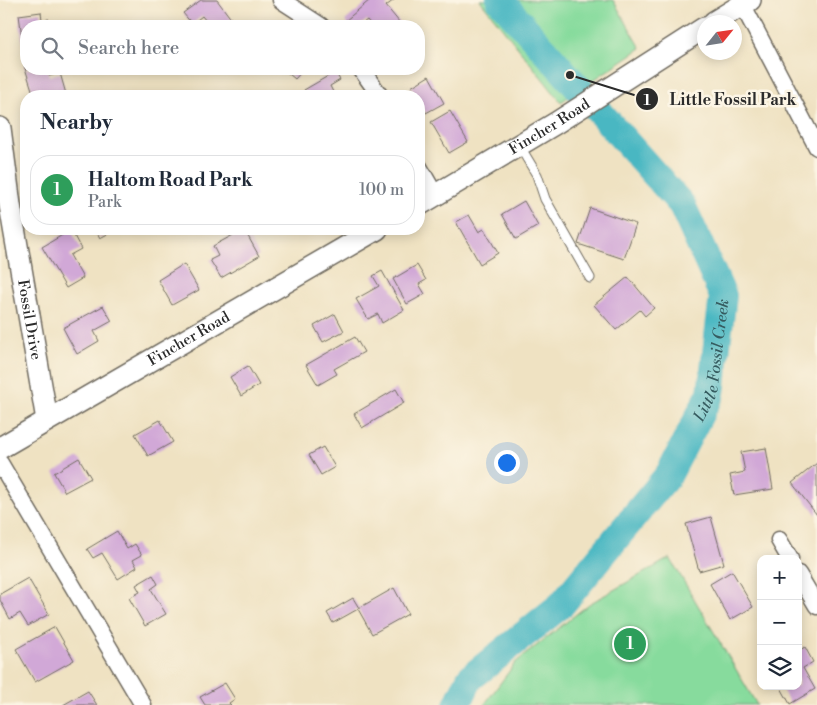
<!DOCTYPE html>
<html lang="en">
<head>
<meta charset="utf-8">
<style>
	body { margin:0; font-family:"Libre Bodoni",serif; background:#f2f2f3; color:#1f2937 }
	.controls { position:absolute; right:15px; bottom:15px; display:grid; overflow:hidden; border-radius:10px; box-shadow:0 2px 12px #0003 }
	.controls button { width:45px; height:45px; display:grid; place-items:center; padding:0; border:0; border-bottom:1px solid #e0e1e3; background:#fff; color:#1f2937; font:25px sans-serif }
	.compass { position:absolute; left:697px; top:15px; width:45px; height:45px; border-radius:50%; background:#fff; box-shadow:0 2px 12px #0003; rotate:60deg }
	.you { position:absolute; left:506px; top:462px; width:18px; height:18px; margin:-12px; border:4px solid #fff; border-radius:50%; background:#1a73e8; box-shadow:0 0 0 8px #1a73e833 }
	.badge { display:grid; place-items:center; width:32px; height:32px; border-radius:50%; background:#d93025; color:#fff; font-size:16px; font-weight:700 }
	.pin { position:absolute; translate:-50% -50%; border:2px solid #fff; box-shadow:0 1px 5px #0006 }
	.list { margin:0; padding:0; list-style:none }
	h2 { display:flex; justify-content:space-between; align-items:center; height:65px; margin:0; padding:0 20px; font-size:21px }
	h2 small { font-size:16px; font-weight:400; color:#747a83 }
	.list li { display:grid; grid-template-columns:32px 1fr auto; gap:15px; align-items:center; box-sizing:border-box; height:70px; margin:0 10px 10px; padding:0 10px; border:1px solid #e0e1e3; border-radius:20px }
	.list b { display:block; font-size:19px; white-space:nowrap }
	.list p { margin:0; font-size:16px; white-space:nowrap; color:#747a83 }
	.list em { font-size:16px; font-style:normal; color:#747a83 }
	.icon { flex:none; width:28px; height:28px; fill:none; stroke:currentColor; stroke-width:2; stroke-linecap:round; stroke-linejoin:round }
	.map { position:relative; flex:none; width:817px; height:705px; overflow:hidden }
	.search { position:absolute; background:#fff; box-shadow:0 2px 12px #0003; left:20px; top:20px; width:405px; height:55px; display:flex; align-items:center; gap:12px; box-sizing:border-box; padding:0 18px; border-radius:20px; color:#747a83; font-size:19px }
	.panel { position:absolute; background:#fff; box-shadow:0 2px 12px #0003; left:20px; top:90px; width:405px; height:145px; border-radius:20px }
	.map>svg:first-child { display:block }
	.green { fill:#87db9d; stroke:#598364 }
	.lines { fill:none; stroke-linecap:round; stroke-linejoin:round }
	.river { stroke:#49b7c2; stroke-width:28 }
	.building { fill:#d1a8d7 }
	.service-casing { stroke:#706b60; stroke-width:11 }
	.minor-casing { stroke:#706b60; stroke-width:19 }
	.tertiary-casing { stroke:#706b60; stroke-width:24 }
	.service { stroke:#fff; stroke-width:9 }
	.minor { stroke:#fff; stroke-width:16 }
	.tertiary { stroke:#fff; stroke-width:21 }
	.labels { text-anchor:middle; stroke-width:5; stroke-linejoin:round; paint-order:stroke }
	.street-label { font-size:15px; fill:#2b2b2b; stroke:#fcf5e5 }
	.water-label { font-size:16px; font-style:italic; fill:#365c60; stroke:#fcf5e5 }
	.leader { fill:none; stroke:#2b2b2b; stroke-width:2 }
	.callout-dot { fill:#2b2b2b; stroke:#fcf5e5; stroke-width:2 }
	.mark-label { font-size:15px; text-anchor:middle; font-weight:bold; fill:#fff }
	.callout-label { font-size:16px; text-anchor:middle; font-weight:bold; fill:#2b2b2b; stroke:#fcf5e5; stroke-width:5; stroke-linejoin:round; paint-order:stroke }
</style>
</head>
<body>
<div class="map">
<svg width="817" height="705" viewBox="0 0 817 705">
	<rect width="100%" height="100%" fill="#fcf5e5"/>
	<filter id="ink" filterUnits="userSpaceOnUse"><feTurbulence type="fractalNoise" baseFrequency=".02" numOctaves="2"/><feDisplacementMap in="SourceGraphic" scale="10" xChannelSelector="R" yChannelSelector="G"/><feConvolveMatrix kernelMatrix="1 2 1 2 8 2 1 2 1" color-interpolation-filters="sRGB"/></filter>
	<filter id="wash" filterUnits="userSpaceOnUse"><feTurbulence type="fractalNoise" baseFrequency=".0096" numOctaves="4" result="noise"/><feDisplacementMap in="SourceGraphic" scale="20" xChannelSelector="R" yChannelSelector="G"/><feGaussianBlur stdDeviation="1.12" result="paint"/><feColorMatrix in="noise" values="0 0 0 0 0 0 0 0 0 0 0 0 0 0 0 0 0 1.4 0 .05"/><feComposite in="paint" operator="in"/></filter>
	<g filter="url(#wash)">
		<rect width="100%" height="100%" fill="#efe2c2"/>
		<path class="green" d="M 480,0 L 613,0 L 641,48 L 561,102 Z
			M 670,558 L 757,705 L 484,705 L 516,662 L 589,604 Z"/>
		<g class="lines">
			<path class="river" id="s1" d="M 457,705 L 470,678 L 561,605 L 669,474 L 711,393 L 723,296 L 682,205 L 500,0"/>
		</g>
		<g id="blocks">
			<path class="building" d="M 201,0 L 217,0 L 232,20 L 224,26 L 210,26 L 202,16 L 192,24 L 183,13 Z
				M 370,0 L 394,0 L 386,6 L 400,23 L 395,26 L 372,26 L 367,20 L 359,26 L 350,26 L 345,21 Z
				M 41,12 L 42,20 L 49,19 L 50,26 L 26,26 L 26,51 L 24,52 L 19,15 Z
				M 26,64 L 26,69 L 47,69 L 49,76 L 60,73 L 66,94 L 60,96 L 34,96 L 24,65 Z
				M 283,69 L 304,69 L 295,79 Z
				M 335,72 L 340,80 L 330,86 L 335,96 L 307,96 L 304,90 Z
				M 429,76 L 444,103 L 426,113 L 419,101 L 419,96 L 416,96 L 411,87 Z
				M 450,111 L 468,142 L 449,153 L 431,122 Z
				M 524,201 L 538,226 L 516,239 L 502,214 Z
				M 590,208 L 636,224 L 624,259 L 578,244 Z
				M 469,215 L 479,232 L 484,229 L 498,253 L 480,264 L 456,222 Z
				M 95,229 L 117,229 L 100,238 Z
				M 244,229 L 259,256 L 221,278 L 210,260 L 218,256 L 213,246 Z
				M 71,230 L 81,249 L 70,255 L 83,278 L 66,288 L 42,247 Z
				M 184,264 L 199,290 L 172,305 L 158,280 Z
				M 417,265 L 426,280 L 419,284 L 425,294 L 407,304 L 393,279 Z
				M 382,271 L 404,310 L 382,323 L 378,314 L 368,319 L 356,299 L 379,286 L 373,276 Z
				M 628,277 L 654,308 L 645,316 L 640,310 L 616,330 L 594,305 Z
				M 103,306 L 112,321 L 94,331 L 99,341 L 77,354 L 63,328 Z
				M 335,314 L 344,331 L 323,342 L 314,326 Z
				M 355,337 L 364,352 L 334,369 L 337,374 L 318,385 L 306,365 Z
				M 248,366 L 259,385 L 241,396 L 230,377 Z
				M 396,389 L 404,403 L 362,428 L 354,414 Z
				M 160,420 L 173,442 L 148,456 L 135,434 Z
				M 323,447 L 335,467 L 321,475 L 309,455 Z
				M 766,448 L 773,489 L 734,495 L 730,475 L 745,472 L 741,452 Z
				M 79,458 L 91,478 L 65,492 L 54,473 Z
				M 817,463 L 817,515 L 792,483 Z
				M 711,517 L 724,564 L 699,571 L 686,524 Z
				M 117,531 L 127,549 L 135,544 L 142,555 L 133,560 L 137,567 L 118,579 L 102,553 L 93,558 L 87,549 Z
				M 732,571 L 753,607 L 730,620 L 710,584 Z
				M 153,575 L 158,584 L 151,589 L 166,614 L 145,626 L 129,598 L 140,592 L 136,585 Z
				M 28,578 L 49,614 L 28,626 L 20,613 L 10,619 L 0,600 L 0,594 Z
				M 394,588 L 408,614 L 372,634 L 358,609 L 333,623 L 327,613 L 353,598 L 359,608 Z
				M 55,627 L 74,660 L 35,682 L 16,649 Z
				M 805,647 L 813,662 L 803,668 L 815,689 L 790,704 L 780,686 L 798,686 L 798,651 Z
				M 225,683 L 235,699 L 229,703 L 231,705 L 205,705 L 200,697 Z
				M 88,691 L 97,705 L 63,705 Z"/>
		</g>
	</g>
	<g filter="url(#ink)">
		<use href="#blocks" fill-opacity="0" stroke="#706b60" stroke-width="1"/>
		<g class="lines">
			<defs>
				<path id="service" d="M 519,145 L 537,175 L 545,199 L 590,278"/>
				<path id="minor" d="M 281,0 L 321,26
					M 740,0 L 817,147
					M 361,69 L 380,96
					M 419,167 L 435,195
					M 0,463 L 143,705
					M 779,540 L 790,559
					M 798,574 L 817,606"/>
				<g id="tertiary">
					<path d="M 714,22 L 750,0"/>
					<path id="s2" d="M 0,128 L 10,205 L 47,420"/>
					<path id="s3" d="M 419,205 L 556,123 L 704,28"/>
					<path id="s4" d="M 0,448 L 377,229"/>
				</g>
			</defs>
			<use href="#service" class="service-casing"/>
			<use href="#minor" class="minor-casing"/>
			<use href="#tertiary" class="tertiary-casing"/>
			<use href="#service" class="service"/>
			<use href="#minor" class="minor"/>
			<use href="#tertiary" class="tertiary"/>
		</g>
	</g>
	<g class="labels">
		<g class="street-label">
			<text dy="5" stroke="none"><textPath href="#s3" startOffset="152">Fincher Road</textPath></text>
			<text dy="5" stroke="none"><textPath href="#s2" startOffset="194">Fossil Drive</textPath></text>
			<text dy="5" stroke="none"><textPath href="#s4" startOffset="218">Fincher Road</textPath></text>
		</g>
		<g class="water-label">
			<text dy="6" stroke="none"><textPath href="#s1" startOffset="440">Little Fossil Creek</textPath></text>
		</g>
	</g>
	<path class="leader" d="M570 75L647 99"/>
	<g class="callout-dot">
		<circle cx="570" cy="75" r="5"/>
		<circle cx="647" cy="99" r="12"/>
	</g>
	<g class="mark-label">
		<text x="647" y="105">1</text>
	</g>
	<g class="callout-label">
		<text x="733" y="105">Little Fossil Park</text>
	</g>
</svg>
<div class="controls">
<button>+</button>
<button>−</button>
<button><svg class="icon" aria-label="layers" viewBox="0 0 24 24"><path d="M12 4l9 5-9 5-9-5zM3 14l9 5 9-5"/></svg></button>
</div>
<svg class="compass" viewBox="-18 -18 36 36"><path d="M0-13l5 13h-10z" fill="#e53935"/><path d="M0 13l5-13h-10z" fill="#747a83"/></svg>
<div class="you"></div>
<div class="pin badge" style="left:630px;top:644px;background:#2e9e5b">1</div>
<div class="search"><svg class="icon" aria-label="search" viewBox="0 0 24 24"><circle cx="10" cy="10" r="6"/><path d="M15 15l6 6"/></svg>Search here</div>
<section class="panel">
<h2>Nearby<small></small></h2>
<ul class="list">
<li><span class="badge" style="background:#2e9e5b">1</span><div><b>Haltom Road Park</b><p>Park</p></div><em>100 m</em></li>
</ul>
</section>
</div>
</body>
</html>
